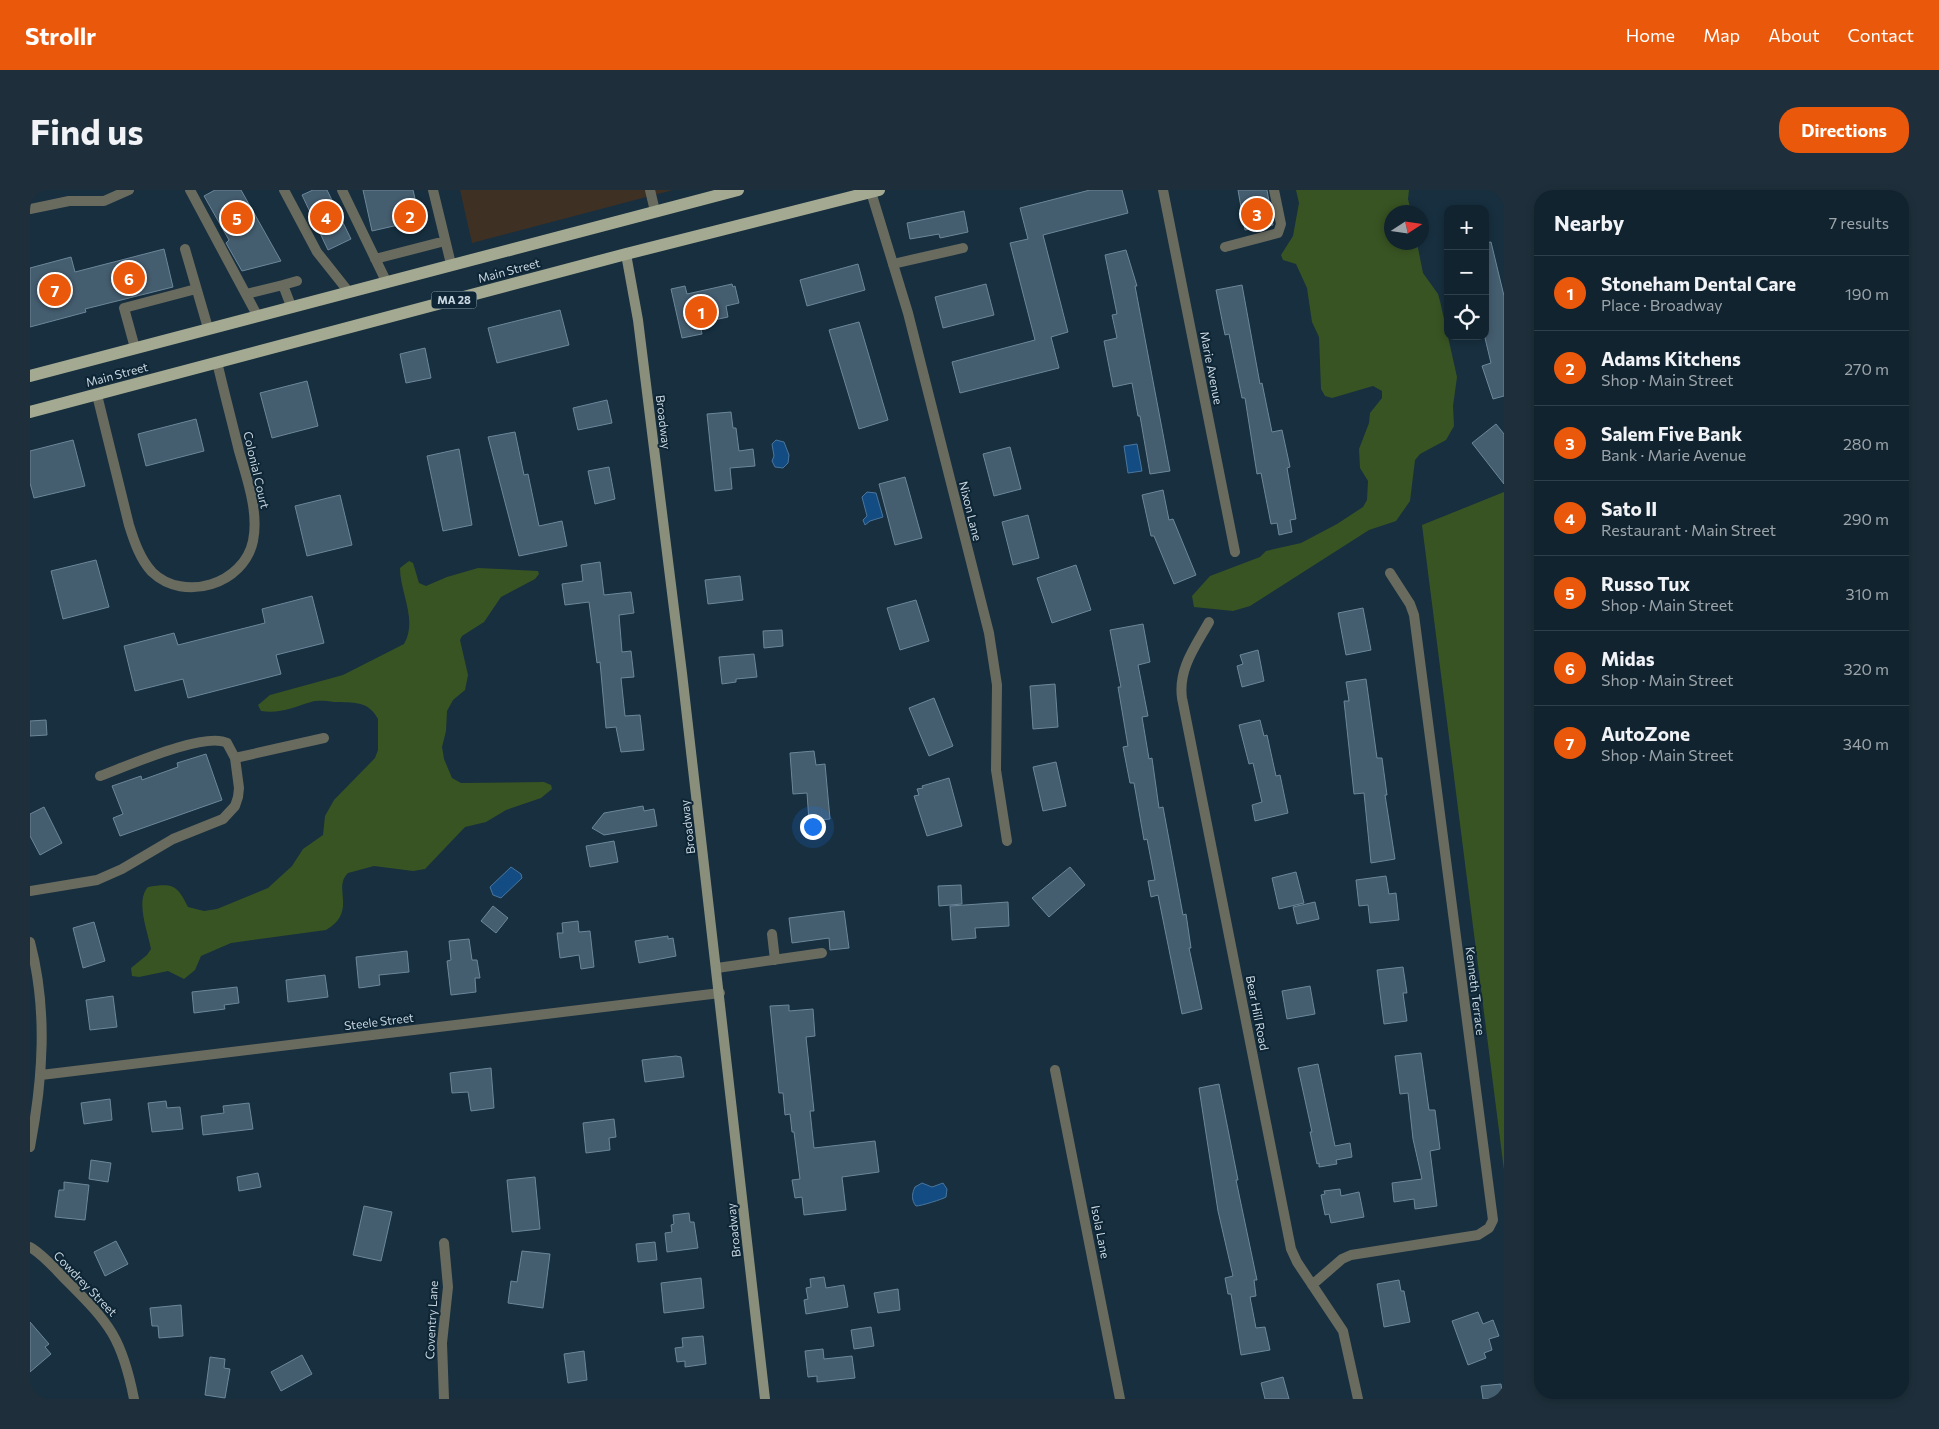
<!DOCTYPE html>
<html lang="en">
<head>
<meta charset="utf-8">
<style>
	body { margin:0; font-family:Commissioner,sans-serif; background:#1e2f3b; color:#f1f3f6 }
	.controls { position:absolute; right:15px; top:15px; display:grid; overflow:hidden; border-radius:10px; box-shadow:0 2px 8px #0003 }
	.controls button { width:45px; height:45px; display:grid; place-items:center; padding:0; border:0; border-bottom:1px solid #30404b; background:#11232f; color:#f1f3f6; font:25px sans-serif }
	.compass { position:absolute; left:1354px; top:15px; width:45px; height:45px; border-radius:50%; background:#11232f; box-shadow:0 2px 8px #0003; rotate:78deg }
	.you { position:absolute; left:782px; top:636px; width:18px; height:18px; margin:-12px; border:4px solid #fff; border-radius:50%; background:#1a73e8; box-shadow:0 0 0 8px #1a73e833 }
	.badge { display:grid; place-items:center; width:32px; height:32px; border-radius:50%; background:#ea580c; color:#fff; font-size:16px; font-weight:700 }
	.pin { position:absolute; translate:-50% -50%; border:2px solid #fff; box-shadow:0 1px 5px #0006 }
	.list { margin:0; padding:0; list-style:none }
	h2 { display:flex; justify-content:space-between; align-items:center; height:65px; margin:0; padding:0 20px; font-size:21px }
	h2 small { font-size:16px; font-weight:400; color:#9ca4aa }
	.list li { display:grid; grid-template-columns:32px 1fr auto; gap:15px; align-items:center; box-sizing:border-box; height:75px; padding:0 20px; border-top:1px solid #30404b }
	.list b { display:block; font-size:19px; white-space:nowrap }
	.list p { margin:0; font-size:16px; white-space:nowrap; color:#9ca4aa }
	.list em { font-size:16px; font-style:normal; color:#9ca4aa }
	.icon { flex:none; width:28px; height:28px; fill:none; stroke:currentColor; stroke-width:2; stroke-linecap:round; stroke-linejoin:round }
	.map { position:relative; flex:none; width:1474px; height:1209px; overflow:hidden; border-radius:20px }
	header { display:flex; align-items:center; gap:30px; box-sizing:border-box; height:70px; padding:0 25px; background:#ea580c; color:#fff }
	header strong { font-size:24px }
	nav { display:flex; gap:28px; margin-inline-start:auto; font-size:18px }
	.intro { display:flex; align-items:center; justify-content:space-between; box-sizing:border-box; height:120px; padding:0 30px }
	h1 { margin:0; font-size:35px }
	.button { padding:12px 22px; border-radius:20px; background:#ea580c; color:#fff; font-size:18px; font-weight:700 }
	main { display:flex; gap:30px; padding:0 30px }
	aside { flex:1; background:#11232f; border-radius:20px; box-shadow:0 2px 8px #0003 }
	.map>svg:first-child { display:block }
	.commercial { fill:#3f3024 }
	.green { fill:#395423 }
	.water { fill:#134c82; stroke:#4a769e }
	.building { fill:#445d6f; stroke:#6d879a }
	.lines { fill:none; stroke-linecap:round; stroke-linejoin:round }
	.service { stroke:#696b5f; stroke-width:10 }
	.minor { stroke:#696b5f; stroke-width:10 }
	.secondary { stroke:#8a8f7c; stroke-width:10 }
	.primary { stroke:#a4aa91; stroke-width:12 }
	.labels { text-anchor:middle; stroke-width:4; stroke-linejoin:round; paint-order:stroke }
	.shield { fill:#0d2534; stroke:#91a2ad; stroke-width:1 }
	.shield-label { font-size:11px; font-weight:bold; fill:#c9d7e1 }
	.street-label { font-size:12px; fill:#c9d7e1; stroke:#0d2534 }
</style>
</head>
<body>
<header>
<strong>Strollr</strong>
<nav><a>Home</a><a>Map</a><a>About</a><a>Contact</a></nav>
</header>
<div class="intro"><h1>Find us</h1><a class="button">Directions</a></div>
<main>
<div class="map">
<svg width="1474" height="1209" viewBox="0 0 1474 1209">
	<rect width="100%" height="100%" fill="#172f3f"/>
	<path class="commercial" d="M 430,0 L 643,0 L 442,53 Z"/>
	<path class="green" d="M 1266,0 L 1379,0 L 1378,9 L 1381,22 L 1362,22 L 1362,52 L 1387,53 L 1393,83 L 1408,104 L 1410,111 L 1427,187 L 1423,216 L 1424,236 L 1416,250 L 1390,264 L 1385,270 L 1380,311 L 1366,331 L 1339,340 L 1220,416 L 1203,421 L 1164,417 L 1162,406 L 1180,386 L 1230,367 L 1236,361 L 1271,353 L 1307,334 L 1333,317 L 1337,310 L 1338,291 L 1330,278 L 1329,259 L 1339,233 L 1340,223 L 1352,208 L 1352,201 L 1343,196 L 1302,208 L 1295,206 L 1291,199 L 1289,147 L 1282,132 L 1277,98 L 1266,74 L 1253,70 L 1251,65 L 1263,46 L 1269,13 Z
		M 1474,302 L 1474,980 L 1392,335 Z
		M 379,371 L 383,373 L 389,393 L 396,396 L 417,387 L 448,378 L 508,381 L 509,384 L 505,389 L 471,407 L 454,432 L 432,446 L 430,450 L 438,485 L 435,500 L 423,510 L 417,521 L 416,541 L 412,557 L 414,569 L 422,588 L 431,593 L 514,592 L 521,595 L 522,599 L 511,608 L 476,620 L 456,632 L 435,637 L 395,679 L 383,681 L 344,676 L 318,683 C 302,698 328,721 296,740 L 201,753 L 171,766 L 165,780 L 154,789 L 138,781 L 109,787 L 102,786 L 101,778 L 117,765 L 121,759 C 118,742 105,711 118,697 C 143,693 147,695 158,717 L 174,721 L 187,719 L 238,698 L 262,676 L 273,659 L 293,645 L 295,626 L 304,610 L 345,568 L 348,560 L 348,529 C 338,510 323,513 304,512 C 296,511 289,510 281,512 C 264,517 250,524 231,521 L 228,515 L 240,505 L 313,485 L 374,454 C 388,430 370,403 370,378 Z"/>
	<path class="water" d="M 746,250 L 754,252 L 759,265 L 758,273 L 753,278 L 745,277 L 742,271 L 744,266 L 742,254 Z
		M 1107,254 L 1112,281 L 1098,283 L 1094,256 Z
		M 837,302 L 846,303 L 853,327 L 840,331 L 835,335 L 833,330 L 837,326 L 832,307 Z
		M 481,677 L 491,684 L 492,688 L 471,708 L 463,705 L 460,697 Z
		M 892,993 L 902,997 L 913,993 L 917,999 L 916,1007 C 913,1009 891,1016 886,1016 C 881,1010 882,1003 885,997 Z"/>
	<path class="building" d="M 185,0 L 211,0 L 251,71 L 212,81 L 196,53 L 199,50 L 174,6 Z
		M 283,0 L 297,0 L 321,49 L 298,60 L 272,5 Z
		M 333,0 L 383,0 L 390,30 L 342,41 Z
		M 1060,0 L 1092,0 L 1098,23 L 1013,45 L 1038,142 L 1021,147 L 1029,178 L 930,203 L 922,172 L 1005,150 L 980,53 L 998,49 L 990,18 Z
		M 1208,0 L 1237,0 L 1243,35 L 1215,40 Z
		M 934,21 L 938,42 L 910,48 L 909,44 L 880,49 L 877,33 Z
		M 1461,52 L 1474,106 L 1474,206 L 1463,209 L 1452,176 L 1461,173 L 1455,148 L 1455,53 Z
		M 134,59 L 143,97 L 55,119 L 56,122 L 0,137 L 0,78 L 41,67 L 45,82 Z
		M 1096,60 L 1107,96 L 1105,96 L 1140,281 L 1120,284 L 1110,226 L 1108,226 L 1102,193 L 1083,197 L 1074,151 L 1087,148 L 1082,125 L 1087,124 L 1075,65 Z
		M 828,74 L 835,100 L 777,116 L 770,90 Z
		M 702,94 L 703,97 L 705,96 L 709,113 L 696,116 L 698,127 L 670,133 L 672,144 L 652,148 L 641,99 L 655,96 L 657,104 Z
		M 956,94 L 964,125 L 913,138 L 905,107 Z
		M 1212,95 L 1230,194 L 1232,193 L 1242,242 L 1252,240 L 1260,277 L 1257,278 L 1266,329 L 1260,330 L 1262,342 L 1249,345 L 1247,333 L 1241,334 L 1231,283 L 1227,284 L 1215,208 L 1212,208 L 1199,144 L 1195,145 L 1186,100 Z
		M 530,120 L 539,155 L 467,173 L 458,138 Z
		M 829,132 L 858,230 L 829,239 L 799,140 Z
		M 395,158 L 401,188 L 376,193 L 370,164 Z
		M 277,191 L 288,236 L 242,248 L 230,203 Z
		M 577,210 L 582,233 L 548,240 L 543,218 Z
		M 701,222 L 703,238 L 706,238 L 709,261 L 723,259 L 725,276 L 700,278 L 702,299 L 685,301 L 677,224 Z
		M 166,229 L 174,261 L 116,276 L 108,244 Z
		M 1466,234 L 1474,244 L 1474,294 L 1442,253 Z
		M 485,242 L 494,285 L 498,284 L 509,336 L 532,331 L 537,356 L 489,366 L 458,247 Z
		M 43,250 L 55,296 L 4,308 L 0,293 L 0,261 Z
		M 980,257 L 991,299 L 964,306 L 953,264 Z
		M 429,259 L 442,335 L 413,341 L 397,266 Z
		M 579,277 L 585,309 L 565,314 L 558,281 Z
		M 875,287 L 892,348 L 865,355 L 849,294 Z
		M 1133,300 L 1139,330 L 1143,329 L 1166,385 L 1144,394 L 1124,346 L 1121,346 L 1112,305 Z
		M 310,305 L 322,355 L 277,366 L 265,316 Z
		M 998,325 L 1009,368 L 983,375 L 972,332 Z
		M 66,370 L 79,417 L 33,429 L 21,381 Z
		M 570,372 L 574,405 L 601,402 L 604,423 L 589,425 L 592,462 L 601,461 L 604,487 L 591,488 L 595,526 L 610,525 L 614,560 L 591,562 L 586,537 L 576,538 L 570,472 L 567,473 L 559,412 L 535,415 L 532,394 L 553,391 L 551,375 Z
		M 1046,375 L 1061,420 L 1022,433 L 1007,388 Z
		M 710,386 L 713,410 L 678,414 L 675,390 Z
		M 282,406 L 294,453 L 246,465 L 251,484 L 158,508 L 153,489 L 105,501 L 94,456 L 144,443 L 148,455 L 235,433 L 232,419 Z
		M 886,410 L 899,451 L 870,460 L 857,418 Z
		M 1333,418 L 1341,460 L 1316,465 L 1308,423 Z
		M 1113,434 L 1120,472 L 1108,475 L 1118,526 L 1112,527 L 1119,569 L 1122,568 L 1129,618 L 1133,617 L 1153,725 L 1156,724 L 1161,758 L 1159,758 L 1172,819 L 1152,824 L 1128,705 L 1121,707 L 1118,691 L 1125,690 L 1117,649 L 1114,650 L 1104,593 L 1100,593 L 1093,557 L 1098,556 L 1088,497 L 1091,497 L 1080,440 Z
		M 752,440 L 753,456 L 734,458 L 733,441 Z
		M 1228,460 L 1234,491 L 1212,497 L 1207,476 L 1213,474 L 1210,465 Z
		M 724,464 L 727,487 L 706,489 L 706,492 L 692,494 L 689,467 Z
		M 1336,489 L 1347,568 L 1352,568 L 1357,605 L 1355,605 L 1365,669 L 1341,673 L 1334,603 L 1324,604 L 1314,511 L 1319,511 L 1316,492 Z
		M 1025,494 L 1028,537 L 1003,539 L 1000,496 Z
		M 904,508 L 923,556 L 899,566 L 879,518 Z
		M 16,530 L 17,545 L 0,546 L 0,531 Z
		M 1230,530 L 1234,546 L 1237,545 L 1246,586 L 1250,585 L 1258,623 L 1225,631 L 1222,615 L 1232,612 L 1223,573 L 1219,574 L 1209,535 Z
		M 784,561 L 786,575 L 795,574 L 800,629 L 779,631 L 777,603 L 763,604 L 760,563 Z
		M 176,564 L 192,610 L 90,646 L 83,628 L 93,624 L 82,596 L 111,586 L 112,590 L 148,577 L 147,573 Z
		M 1026,572 L 1036,616 L 1013,621 L 1003,577 Z
		M 919,588 L 932,636 L 897,646 L 884,606 L 889,605 L 887,599 L 893,598 L 892,596 Z
		M 613,616 L 614,621 L 624,619 L 627,636 L 574,645 L 562,638 L 574,623 Z
		M 14,617 L 32,653 L 10,665 L 0,646 L 0,624 Z
		M 584,651 L 588,672 L 560,677 L 556,656 Z
		M 1040,677 L 1055,695 L 1019,727 L 1002,708 Z
		M 1266,682 L 1274,713 L 1249,719 L 1242,688 Z
		M 1356,686 L 1359,704 L 1366,703 L 1369,730 L 1340,733 L 1338,715 L 1329,716 L 1326,690 Z
		M 931,695 L 932,714 L 909,716 L 908,696 Z
		M 978,712 L 979,736 L 945,738 L 946,748 L 922,750 L 920,716 Z
		M 1285,712 L 1289,729 L 1267,734 L 1263,717 Z
		M 463,716 L 478,728 L 466,743 L 451,731 Z
		M 814,721 L 819,758 L 800,760 L 799,748 L 762,753 L 759,728 Z
		M 548,731 L 549,742 L 560,741 L 564,777 L 551,779 L 549,765 L 530,768 L 527,743 L 533,743 L 532,733 Z
		M 64,732 L 75,771 L 53,778 L 43,738 Z
		M 638,746 L 638,749 L 643,748 L 646,766 L 609,773 L 605,751 Z
		M 439,749 L 442,770 L 447,770 L 450,788 L 445,788 L 446,802 L 421,805 L 417,771 L 421,770 L 419,751 Z
		M 377,761 L 379,782 L 349,785 L 350,795 L 329,798 L 326,767 Z
		M 1373,777 L 1377,803 L 1373,803 L 1377,831 L 1354,834 L 1347,780 Z
		M 295,785 L 298,807 L 258,812 L 256,790 Z
		M 1280,796 L 1285,824 L 1257,829 L 1252,801 Z
		M 207,797 L 209,813 L 194,815 L 195,819 L 164,823 L 162,802 Z
		M 83,806 L 87,837 L 60,840 L 56,810 Z
		M 759,815 L 759,821 L 783,819 L 785,846 L 776,847 L 784,921 L 780,921 L 784,958 L 845,951 L 849,982 L 812,987 L 816,1020 L 774,1025 L 772,1007 L 765,1008 L 762,990 L 770,989 L 764,942 L 762,942 L 760,924 L 755,925 L 753,903 L 749,903 L 740,816 Z
		M 1391,863 L 1399,920 L 1405,920 L 1410,959 L 1400,961 L 1407,1016 L 1385,1019 L 1384,1009 L 1364,1012 L 1362,993 L 1392,989 L 1383,949 L 1378,903 L 1370,904 L 1365,866 Z
		M 646,866 L 651,867 L 654,887 L 615,892 L 612,870 Z
		M 1288,874 L 1305,956 L 1320,953 L 1322,967 L 1306,970 L 1307,974 L 1289,977 L 1289,973 L 1287,974 L 1280,942 L 1282,942 L 1268,878 Z
		M 461,878 L 464,918 L 441,921 L 438,902 L 422,903 L 420,883 Z
		M 1189,894 L 1208,990 L 1206,990 L 1227,1090 L 1224,1090 L 1226,1106 L 1220,1107 L 1226,1138 L 1235,1137 L 1240,1160 L 1211,1165 L 1201,1104 L 1198,1104 L 1195,1088 L 1203,1086 L 1188,1021 L 1169,898 Z
		M 80,909 L 82,930 L 54,934 L 51,913 Z
		M 136,911 L 137,918 L 150,917 L 153,939 L 122,942 L 118,913 Z
		M 219,913 L 223,939 L 173,945 L 171,926 L 194,923 L 193,916 Z
		M 584,929 L 586,947 L 579,948 L 580,960 L 556,963 L 553,933 Z
		M 61,970 L 81,973 L 78,992 L 59,989 Z
		M 228,983 L 231,997 L 209,1001 L 207,987 Z
		M 505,987 L 510,1039 L 482,1042 L 477,990 Z
		M 34,992 L 59,995 L 55,1030 L 25,1027 L 29,1000 L 34,1000 Z
		M 1310,999 L 1311,1006 L 1329,1002 L 1334,1027 L 1301,1033 L 1299,1024 L 1295,1025 L 1291,1005 L 1295,1004 L 1294,1001 Z
		M 334,1016 L 362,1022 L 351,1071 L 323,1065 Z
		M 659,1023 L 660,1032 L 664,1032 L 668,1058 L 637,1062 L 635,1043 L 642,1042 L 641,1035 L 644,1034 L 643,1025 Z
		M 86,1051 L 98,1074 L 75,1086 L 64,1062 Z
		M 625,1052 L 627,1070 L 608,1072 L 606,1054 Z
		M 492,1061 L 520,1064 L 513,1118 L 478,1113 L 481,1091 L 487,1092 Z
		M 794,1087 L 796,1098 L 814,1095 L 818,1117 L 776,1124 L 774,1110 L 778,1109 L 776,1098 L 781,1097 L 780,1089 Z
		M 671,1088 L 674,1118 L 634,1123 L 631,1093 Z
		M 1369,1090 L 1371,1101 L 1374,1101 L 1380,1132 L 1354,1137 L 1347,1094 Z
		M 868,1099 L 870,1120 L 848,1123 L 844,1103 Z
		M 151,1115 L 153,1146 L 129,1148 L 128,1136 L 122,1136 L 120,1118 Z
		M 1448,1122 L 1453,1134 L 1463,1130 L 1469,1146 L 1459,1149 L 1462,1160 L 1454,1163 L 1456,1168 L 1438,1175 L 1422,1131 Z
		M 0,1132 L 19,1154 L 15,1157 L 21,1164 L 0,1182 Z
		M 841,1137 L 844,1156 L 824,1159 L 821,1140 Z
		M 673,1146 L 676,1174 L 655,1177 L 655,1171 L 647,1172 L 645,1158 L 653,1157 L 652,1148 Z
		M 793,1159 L 794,1169 L 822,1166 L 825,1188 L 787,1192 L 787,1186 L 778,1187 L 775,1161 Z
		M 554,1161 L 557,1190 L 538,1193 L 534,1164 Z
		M 272,1165 L 282,1184 L 251,1201 L 241,1182 Z
		M 180,1167 L 195,1169 L 194,1178 L 200,1179 L 195,1208 L 175,1205 Z
		M 1253,1187 L 1259,1209 L 1235,1209 L 1231,1193 Z
		M 1471,1194 L 1473,1209 L 1453,1209 L 1451,1196 Z"/>
	<g class="lines">
		<path class="service" d="M 160,0 L 227,125
			M 254,0 L 287,62 L 318,101
			M 312,0 L 356,91
			M 403,0 L 421,74
			M 620,0 L 625,21
			M 0,19 L 39,11 L 74,11 L 99,0
			M 1195,57 L 1248,43 L 1251,34 L 1244,0
			M 155,59 L 178,138
			M 345,69 L 415,51
			M 863,74 L 933,58
			M 253,95 L 267,91
			M 216,104 L 253,95 L 261,116
			M 105,158 L 94,118 L 166,99
			M 70,586 C 95,577 175,541 197,553 L 205,568
			M 0,701 L 67,690 L 92,679 L 143,649 L 193,629 L 205,616 L 208,607 L 209,598 L 205,568 L 294,548
			M 742,744 L 745,770
			M 687,778 L 792,763"/>
		<path class="minor" d="M 1133,0 L 1205,362
			M 841,2 L 878,123 L 959,443 L 967,495 L 966,580 L 977,651
			M 67,205 L 99,335 C 104,351 110,369 122,382 C 154,413 214,394 223,351 C 229,322 217,289 209,261 C 202,232 194,202 187,172
			M 1179,432 C 1165,457 1148,479 1152,508 L 1261,1059 L 1267,1072 L 1313,1141 L 1328,1209
			M 0,752 C 18,820 13,889 0,957
			M 1025,880 L 1090,1209
			M 11,885 L 690,803
			M 0,1057 C 14,1065 25,1079 37,1091 C 80,1134 92,1148 104,1209
			M 1282,1095 L 1312,1069 L 1321,1065 L 1448,1045 L 1459,1038 L 1463,1030 L 1384,425 L 1380,414 L 1360,383
			M 414,1209 L 412,1153 L 418,1097 L 414,1053"/>
		<path class="secondary" d="M 596,64 L 608,130 L 652,483 L 735,1209"/>
		<path class="primary" d="M 0,186 L 708,0
			M 0,222 L 596,64 L 849,0"/>
	</g>
	<g class="labels">
		<rect class="shield" x="401.5" y="101.5" width="45" height="17" rx="4"/>
		<g class="shield-label">
			<text x="424" y="114">MA 28</text>
		</g>
		<g class="street-label">
			<text transform="translate(479 81) rotate(-15)" y="4">Main Street</text>
			<text transform="translate(1181 178) rotate(79)" y="4">Marie Avenue</text>
			<text transform="translate(87 185) rotate(-15)" y="4">Main Street</text>
			<text transform="translate(633 232) rotate(83)" y="4">Broadway</text>
			<text transform="translate(226 280) rotate(77)" y="4">Colonial Court</text>
			<text transform="translate(940 321) rotate(76)" y="4">Nixon Lane</text>
			<text transform="translate(658 637) rotate(-97)" y="4">Broadway</text>
			<text transform="translate(1445 801) rotate(83)" y="4">Kenneth Terrace</text>
			<text transform="translate(1227 823) rotate(79)" y="4">Bear Hill Road</text>
			<text transform="translate(349 832) rotate(-7)" y="4">Steele Street</text>
			<text transform="translate(704 1040) rotate(-96)" y="4">Broadway</text>
			<text transform="translate(1070 1042) rotate(79)" y="4">Isola Lane</text>
			<text transform="translate(55 1094) rotate(46)" y="4">Cowdrey Street</text>
			<text transform="translate(402 1130) rotate(-87)" y="4">Coventry Lane</text>
		</g>
	</g>
</svg>
<div class="controls">
<button>+</button>
<button>−</button>
<button><svg class="icon" aria-label="locate" viewBox="0 0 24 24"><circle cx="12" cy="12" r="6"/><path d="M12 2v4M12 18v4M2 12h4M18 12h4"/></svg></button>
</div>
<svg class="compass" viewBox="-18 -18 36 36"><path d="M0-13l5 13h-10z" fill="#e53935"/><path d="M0 13l5-13h-10z" fill="#9ca4aa"/></svg>
<div class="you"></div>
<div class="pin badge" style="left:671px;top:122px">1</div>
<div class="pin badge" style="left:380px;top:26px">2</div>
<div class="pin badge" style="left:1227px;top:24px">3</div>
<div class="pin badge" style="left:296px;top:27px">4</div>
<div class="pin badge" style="left:207px;top:28px">5</div>
<div class="pin badge" style="left:99px;top:88px">6</div>
<div class="pin badge" style="left:25px;top:100px">7</div>
</div>
<aside>
<h2>Nearby<small>7 results</small></h2>
<ul class="list">
<li><span class="badge">1</span><div><b>Stoneham Dental Care</b><p>Place · Broadway</p></div><em>190 m</em></li>
<li><span class="badge">2</span><div><b>Adams Kitchens</b><p>Shop · Main Street</p></div><em>270 m</em></li>
<li><span class="badge">3</span><div><b>Salem Five Bank</b><p>Bank · Marie Avenue</p></div><em>280 m</em></li>
<li><span class="badge">4</span><div><b>Sato II</b><p>Restaurant · Main Street</p></div><em>290 m</em></li>
<li><span class="badge">5</span><div><b>Russo Tux</b><p>Shop · Main Street</p></div><em>310 m</em></li>
<li><span class="badge">6</span><div><b>Midas</b><p>Shop · Main Street</p></div><em>320 m</em></li>
<li><span class="badge">7</span><div><b>AutoZone</b><p>Shop · Main Street</p></div><em>340 m</em></li>
</ul>
</aside>
</main>
</body>
</html>
